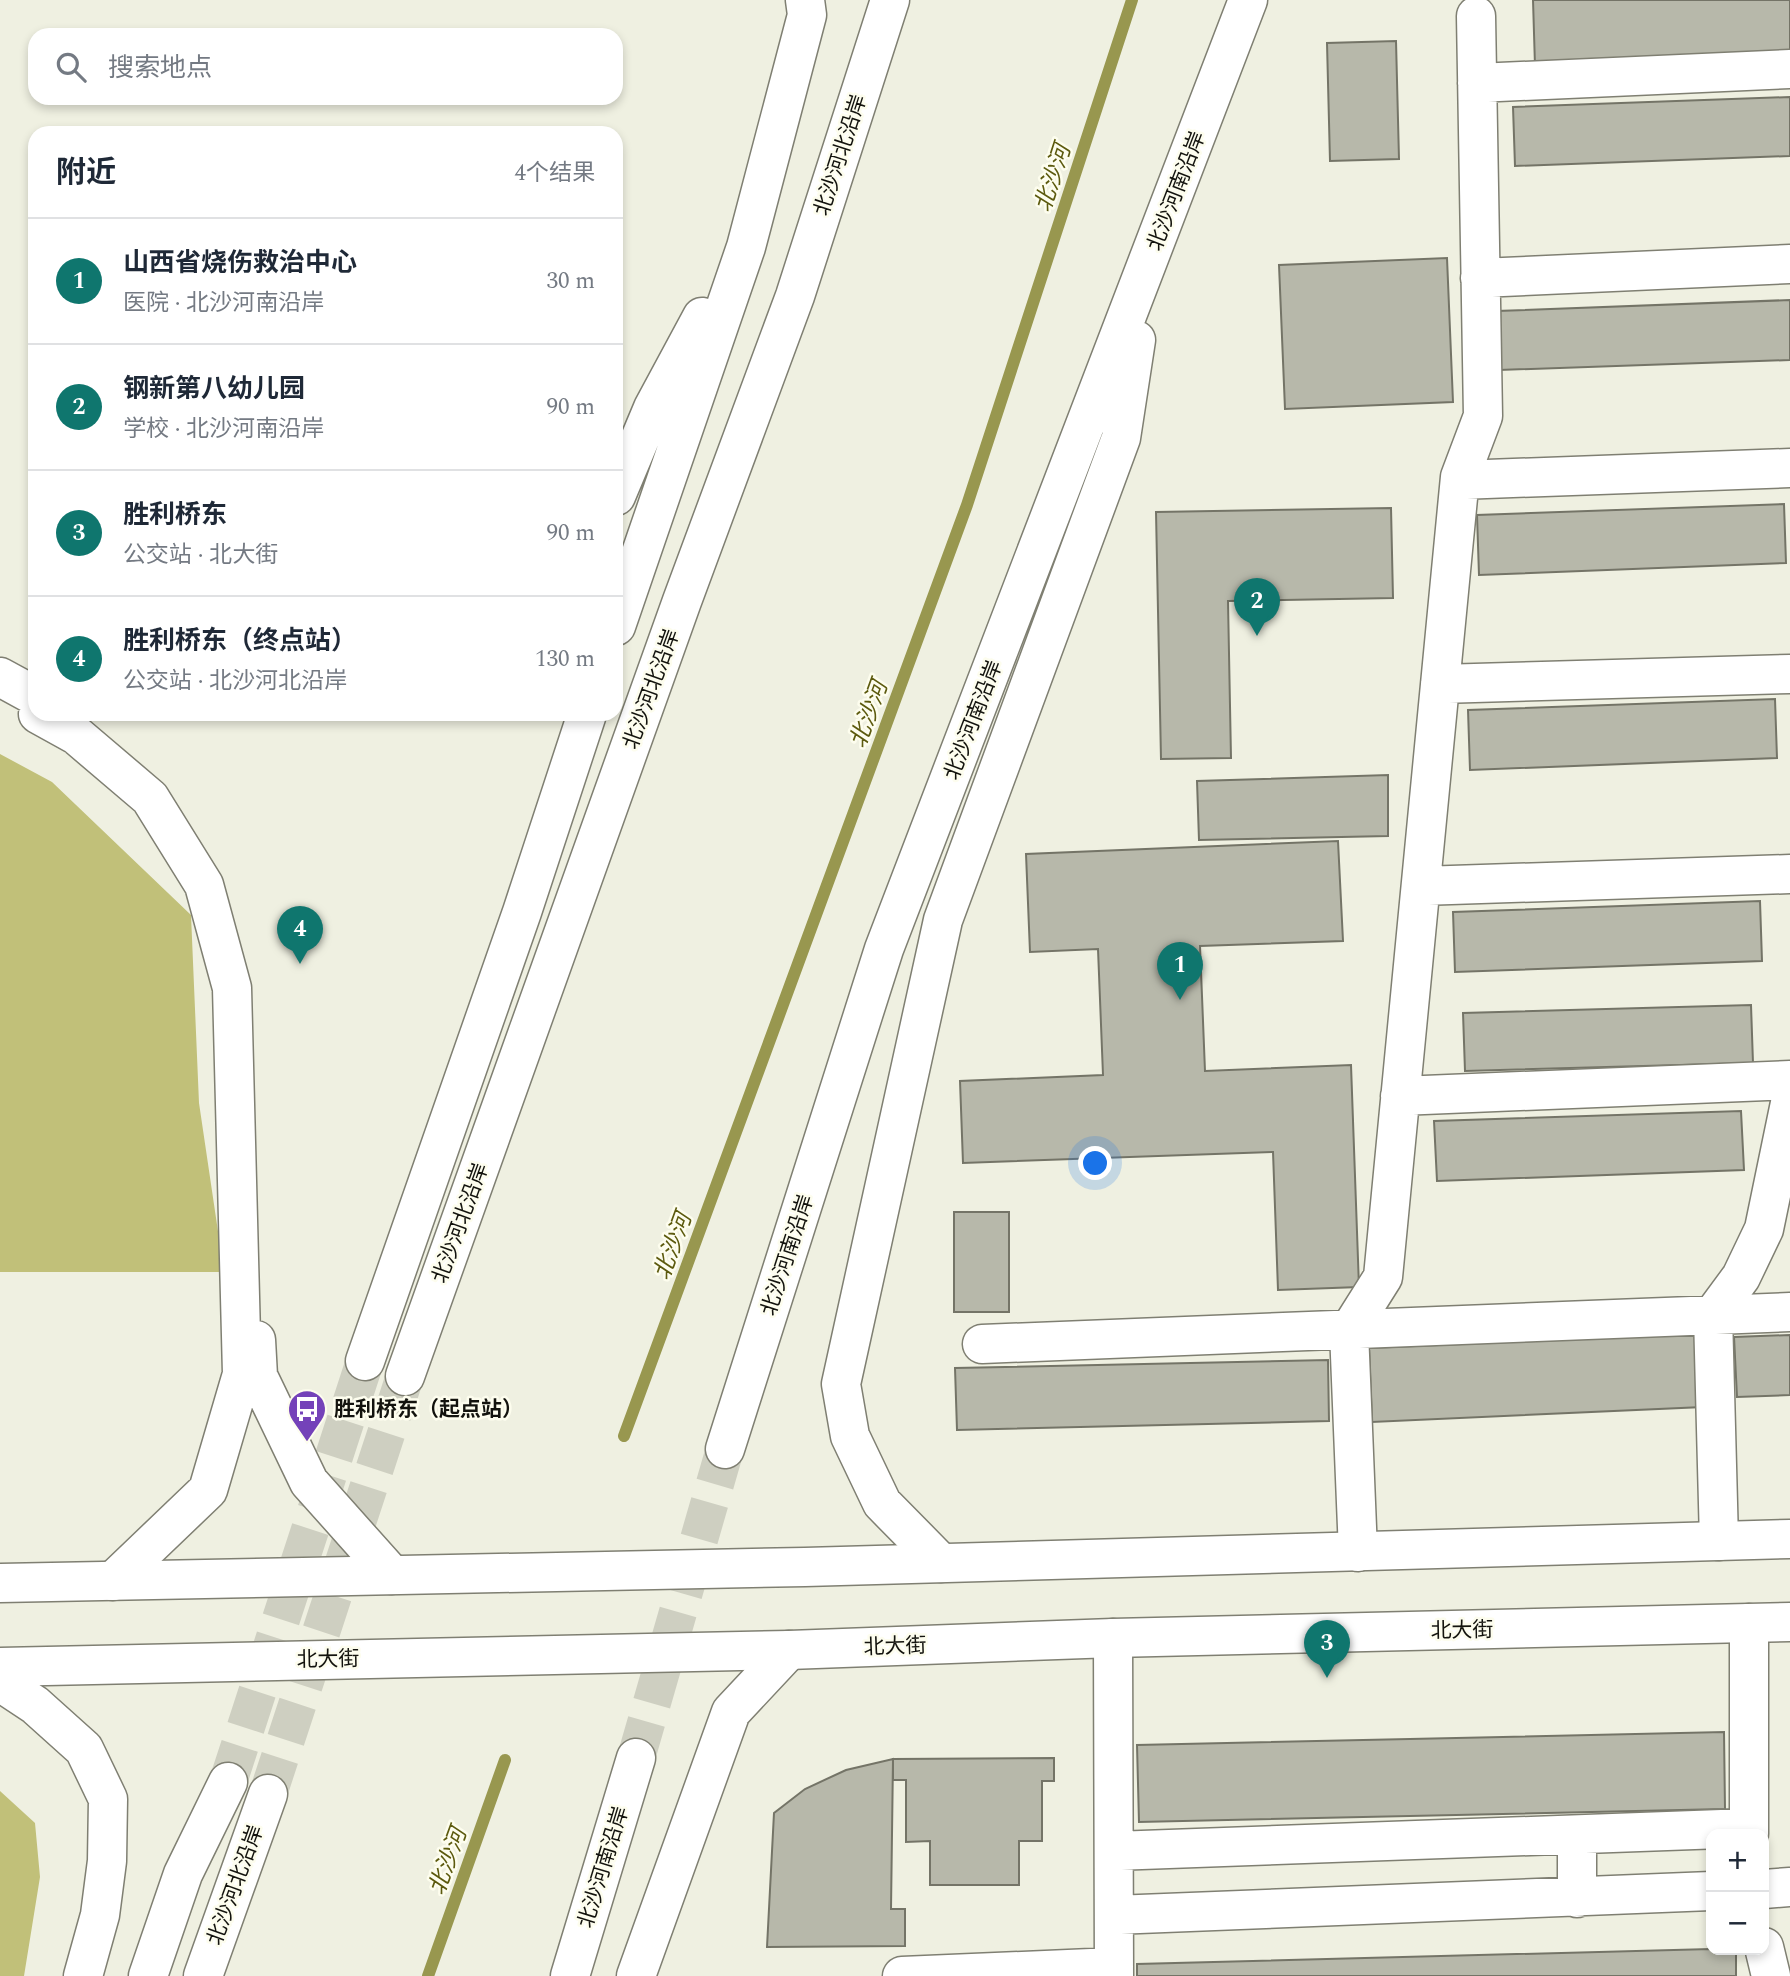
<!DOCTYPE html>
<html lang="zh">
<head>
<meta charset="utf-8">
<style>
	body { margin:0; font-family:Spectral,"Noto Sans SC",serif; background:#f2f2f3; color:#1f2937 }
	.controls { position:absolute; right:21px; bottom:21px; display:grid; overflow:hidden; border-radius:14px; box-shadow:0 4px 10px #0003 }
	.controls button { width:63px; height:63px; display:grid; place-items:center; padding:0; border:0; border-bottom:2px solid #e0e1e3; background:#fff; color:#1f2937; font:35px sans-serif }
	.you { position:absolute; left:1096px; top:1164px; width:24px; height:24px; margin:-18px; border:5px solid #fff; border-radius:50%; background:#1a73e8; box-shadow:0 0 0 10px #1a73e833 }
	.badge { display:grid; place-items:center; width:46px; height:46px; border-radius:50%; background:#0f766e; color:#fff; font-size:23px; font-weight:700 }
	.pin { position:absolute; translate:-50% -58px; filter:drop-shadow(0 2px 4px #0008) }
	.pin::after { content:''; position:absolute; top:37px; width:24px; height:21px; background:inherit; clip-path:polygon(0 0,100% 0,50% 100%) }
	.list { margin:0; padding:0; list-style:none }
	h2 { display:flex; justify-content:space-between; align-items:center; height:91px; margin:0; padding:0 28px; font-size:30px }
	h2 small { font-size:23px; font-weight:400; color:#747a83 }
	.list li { display:grid; grid-template-columns:46px 1fr auto; gap:21px; align-items:center; box-sizing:border-box; height:126px; padding:0 28px; border-top:2px solid #e0e1e3 }
	.list b { display:block; font-size:26px; white-space:nowrap }
	.list p { margin:0; font-size:23px; white-space:nowrap; color:#747a83 }
	.list em { font-size:23px; font-style:normal; color:#747a83 }
	.icon { flex:none; width:38px; height:38px; fill:none; stroke:currentColor; stroke-width:2; stroke-linecap:round; stroke-linejoin:round }
	.map { position:relative; flex:none; width:1790px; height:1976px; overflow:hidden }
	.search { position:absolute; background:#fff; box-shadow:0 4px 10px #0003; left:28px; top:28px; width:595px; height:77px; display:flex; align-items:center; gap:18px; box-sizing:border-box; padding:0 24px; border-radius:21px; color:#747a83; font-size:26px }
	.panel { position:absolute; background:#fff; box-shadow:0 4px 10px #0003; left:28px; top:126px; width:595px; height:595px; border-radius:21px }
	.map>svg:first-child { display:block }
	.green { fill:#c1c079 }
	.lines { fill:none; stroke-linecap:round; stroke-linejoin:round }
	.stream { stroke:#98974f; stroke-width:12 }
	.building { fill:#b7b8aa; stroke:#747467; stroke-width:2 }
	.minor-tunnel { stroke:#cecfc1; stroke-width:38; stroke-dasharray:38 19; stroke-linecap:butt }
	.minor-casing { stroke:#7f7f72; stroke-width:41 }
	.major-casing { stroke:#7f7f72; stroke-width:41 }
	.minor { stroke:#fff; stroke-width:38 }
	.major { stroke:#fff; stroke-width:38 }
	.labels { text-anchor:middle; stroke-width:5; stroke-linejoin:round; paint-order:stroke }
	.street-label { font-size:21px; fill:#13130e; stroke:#fdfdee }
	.poi-label { font-size:21px; font-weight:bold; fill:#13130e; stroke:#fdfdee; text-anchor:start }
	.water-label { font-size:23px; font-style:italic; fill:#5c5a0e; stroke:#fdfdee }
</style>
</head>
<body>
<div class="map">
<svg width="1790" height="1976" viewBox="0 0 1790 1976">
	<rect width="100%" height="100%" fill="#eff0e1"/>
	<path class="green" d="M 0,754 L 52,782 L 191,915 L 199,1103 L 224,1272 L 0,1272 Z
		M 0,1791 L 35,1823 L 40,1877 L 24,1976 L 0,1976 Z"/>
	<g class="lines">
		<path class="stream" d="M 624,1436 L 967,505 L 1132,0
			M 428,1976 L 505,1760"/>
	</g>
	<path class="building" d="M 1533,0 L 1790,0 L 1790,57 L 1535,66 Z
		M 1396,41 L 1399,159 L 1330,161 L 1327,43 Z
		M 1790,97 L 1790,156 L 1515,166 L 1513,107 Z
		M 1447,258 L 1453,402 L 1285,409 L 1279,265 Z
		M 1790,300 L 1790,360 L 1499,370 L 1497,311 Z
		M 1784,504 L 1786,563 L 1479,575 L 1477,515 Z
		M 1391,508 L 1393,598 L 1228,601 L 1231,758 L 1161,759 L 1156,512 Z
		M 1775,699 L 1777,758 L 1470,770 L 1468,710 Z
		M 1388,775 L 1388,836 L 1199,840 L 1197,781 Z
		M 1338,841 L 1343,941 L 1200,946 L 1205,1071 L 1351,1065 L 1359,1287 L 1278,1290 L 1273,1152 L 963,1163 L 960,1081 L 1103,1075 L 1098,949 L 1030,952 L 1026,854 Z
		M 1760,901 L 1762,961 L 1455,972 L 1453,912 Z
		M 1751,1005 L 1753,1063 L 1465,1071 L 1463,1013 Z
		M 1741,1111 L 1744,1170 L 1437,1181 L 1434,1121 Z
		M 954,1212 L 1009,1212 L 1009,1312 L 954,1312 Z
		M 1700,1334 L 1703,1407 L 1372,1422 L 1369,1348 Z
		M 1790,1335 L 1790,1395 L 1737,1397 L 1734,1337 Z
		M 1328,1360 L 1329,1421 L 957,1430 L 955,1368 Z
		M 1724,1732 L 1725,1809 L 1139,1822 L 1137,1745 Z
		M 1054,1758 L 1054,1781 L 1042,1781 L 1042,1841 L 1019,1841 L 1019,1885 L 930,1885 L 930,1841 L 906,1842 L 906,1780 L 893,1780 L 893,1759 Z
		M 893,1759 L 891,1909 L 905,1909 L 905,1946 L 767,1947 L 774,1813 L 805,1789 L 846,1770 Z
		M 1711,1949 L 1736,1950 L 1736,1976 L 1137,1976 L 1137,1964 Z"/>
	<g class="lines">
		<path class="minor-tunnel" d="M 636,1758 L 725,1449
			M 228,1782 L 365,1361
			M 268,1794 L 405,1376"/>
		<defs>
			<path id="minor" d="M 1477,83 L 1790,69
				M 1480,278 L 1790,264
				M 1460,480 L 1790,468
				M 616,496 L 653,408 L 702,317
				M 616,626 L 746,247 L 807,15 L 805,0
				M 0,677 L 35,696
				M 1440,684 L 1790,674
				M 38,714 L 76,735 L 150,798 L 204,885 L 232,988 L 242,1374 L 208,1490 L 113,1581
				M 1421,886 L 1790,874
				M 1400,1096 L 1790,1080
				M 256,1340 L 258,1376 L 309,1482 L 392,1575
				M 982,1344 L 1790,1312
				M 365,1361 L 522,912 L 587,714
				M 405,1376 L 682,601 L 795,296 L 890,0
				M 725,1449 L 884,949 L 1248,0
				M 1719,1541 L 1713,1315 L 1741,1277 L 1764,1229 L 1790,1103
				M 1358,1552 L 1349,1331 L 1383,1277 L 1460,477 L 1483,416 L 1476,16
				M 941,1563 L 882,1503 L 850,1436 L 841,1384 L 943,920 L 1121,438 L 1136,340
				M 1749,1623 L 1749,1834
				M 1113,1638 L 1114,1976
				M 0,1682 L 35,1705 L 84,1749 L 108,1799 L 107,1861 L 100,1915 L 83,1976
				M 1577,1835 L 1577,1898
				M 1114,1851 L 1749,1828
				M 1764,1889 L 1790,1887
				M 1114,1915 L 1711,1891
				M 1764,1947 L 1771,1976
				M 148,1976 L 183,1874 L 228,1782
				M 203,1976 L 268,1794
				M 570,1976 L 636,1758
				M 636,1976 L 731,1712 L 789,1650
				M 902,1976 L 1114,1967"/>
			<path id="major" d="M 0,1583 L 805,1567 L 1790,1539
				M 0,1667 L 789,1650 L 1113,1638 L 1790,1622"/>
		</defs>
		<use href="#minor" class="minor-casing"/>
		<use href="#major" class="major-casing"/>
		<use href="#minor" class="minor"/>
		<use href="#major" class="major"/>
	</g>
	<defs>
		<symbol id="bus-pin" viewBox="-11 -11 22 30"><path d="M0 17L-7.5 6A9.5 9.5 0 1 1 7.5 6Z" fill="#7442b9" stroke="#fdfdee"/><path d="M-5-6H5V4H4V6H2V4H-2V6H-4V4H-5ZM-3.5-4V0h7V-4ZM-3.5 1.2v1.5H-2V1.2ZM2 1.2v1.5H3.5V1.2Z" fill="#fff"/></symbol>
	</defs>
	<g fill-rule="evenodd">
		<use href="#bus-pin" x="285" y="1387" width="44" height="60"/>
	</g>
	<g class="labels">
		<g class="street-label">
			<text transform="translate(840 155) rotate(-72)" y="7">北沙河北沿岸</text>
			<text transform="translate(1176 191) rotate(-69)" y="7">北沙河南沿岸</text>
			<text transform="translate(651 689) rotate(-70)" y="7">北沙河北沿岸</text>
			<text transform="translate(973 720) rotate(-69)" y="7">北沙河南沿岸</text>
			<text transform="translate(460 1223) rotate(-70)" y="7">北沙河北沿岸</text>
			<text transform="translate(787 1255) rotate(-72)" y="7">北沙河南沿岸</text>
			<text transform="translate(1462 1630) rotate(-1)" y="7">北大街</text>
			<text transform="translate(895 1646) rotate(-2)" y="7">北大街</text>
			<text transform="translate(328 1659) rotate(-1)" y="7">北大街</text>
			<text transform="translate(603 1867) rotate(-73)" y="7">北沙河南沿岸</text>
			<text transform="translate(235 1885) rotate(-70)" y="7">北沙河北沿岸</text>
		</g>
		<g class="poi-label">
			<text x="334" y="1416">胜利桥东（起点站）</text>
		</g>
		<g class="water-label">
			<text transform="translate(1052 178) rotate(-72)" y="8">北沙河</text>
			<text transform="translate(868 714) rotate(-70)" y="8">北沙河</text>
			<text transform="translate(672 1246) rotate(-70)" y="8">北沙河</text>
			<text transform="translate(447 1861) rotate(-70)" y="8">北沙河</text>
		</g>
	</g>
</svg>
<div class="controls">
<button>+</button>
<button>−</button>
</div>
<div class="you"></div>
<div class="pin badge" style="left:1180px;top:1000px">1</div>
<div class="pin badge" style="left:1257px;top:636px">2</div>
<div class="pin badge" style="left:1327px;top:1678px">3</div>
<div class="pin badge" style="left:300px;top:964px">4</div>
<div class="search"><svg class="icon" aria-label="search" viewBox="0 0 24 24"><circle cx="10" cy="10" r="6"/><path d="M15 15l6 6"/></svg>搜索地点</div>
<section class="panel">
<h2>附近<small>4个结果</small></h2>
<ul class="list">
<li><span class="badge">1</span><div><b>山西省烧伤救治中心</b><p>医院 · 北沙河南沿岸</p></div><em>30 m</em></li>
<li><span class="badge">2</span><div><b>钢新第八幼儿园</b><p>学校 · 北沙河南沿岸</p></div><em>90 m</em></li>
<li><span class="badge">3</span><div><b>胜利桥东</b><p>公交站 · 北大街</p></div><em>90 m</em></li>
<li><span class="badge">4</span><div><b>胜利桥东（终点站）</b><p>公交站 · 北沙河北沿岸</p></div><em>130 m</em></li>
</ul>
</section>
</div>
</body>
</html>
